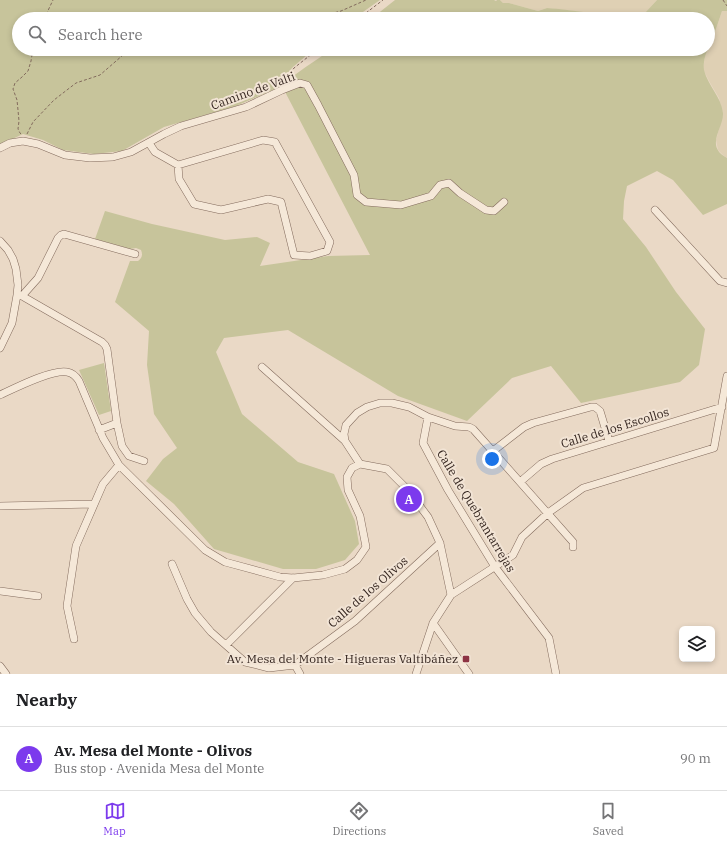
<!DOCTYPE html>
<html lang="en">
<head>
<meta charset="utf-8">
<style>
	body { margin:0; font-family:"IBM Plex Serif",serif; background:#f2f2f2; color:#202124 }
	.controls { position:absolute; right:12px; bottom:12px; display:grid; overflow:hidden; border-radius:6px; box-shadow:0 2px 6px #0003 }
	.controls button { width:36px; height:36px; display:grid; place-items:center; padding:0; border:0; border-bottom:1px solid #e0e0e0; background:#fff; color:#202124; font:20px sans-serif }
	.you { position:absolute; left:492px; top:459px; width:14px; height:14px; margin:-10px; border:3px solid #fff; border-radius:50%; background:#1a73e8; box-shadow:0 0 0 6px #1a73e833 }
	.badge { display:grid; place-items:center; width:26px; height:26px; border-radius:50%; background:#7c3aed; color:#fff; font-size:13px; font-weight:700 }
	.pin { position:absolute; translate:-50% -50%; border:2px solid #fff; box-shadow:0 1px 4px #0006 }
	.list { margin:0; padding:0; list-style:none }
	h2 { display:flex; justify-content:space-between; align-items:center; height:52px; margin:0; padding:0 16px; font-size:17px }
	h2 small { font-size:13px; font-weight:400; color:#757577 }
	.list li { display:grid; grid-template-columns:26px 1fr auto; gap:12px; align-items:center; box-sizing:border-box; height:64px; padding:0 16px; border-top:1px solid #e0e0e0 }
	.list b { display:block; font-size:15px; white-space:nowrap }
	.list p { margin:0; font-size:13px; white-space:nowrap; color:#757577 }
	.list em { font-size:13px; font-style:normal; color:#757577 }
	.icon { flex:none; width:22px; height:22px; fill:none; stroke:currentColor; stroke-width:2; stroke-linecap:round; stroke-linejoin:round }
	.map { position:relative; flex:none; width:727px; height:674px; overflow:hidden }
	.search { position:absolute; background:#fff; box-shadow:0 2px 6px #0003; left:12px; right:12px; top:12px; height:44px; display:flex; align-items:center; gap:10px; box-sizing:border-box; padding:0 14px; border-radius:22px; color:#757577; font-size:15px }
	.sheet { height:116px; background:#fff }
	nav { display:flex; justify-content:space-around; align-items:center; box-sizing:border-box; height:56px; border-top:1px solid #e0e0e0; background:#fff; font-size:11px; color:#757577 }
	nav a { display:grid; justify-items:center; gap:2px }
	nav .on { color:#7c3aed }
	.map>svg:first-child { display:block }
	.farmland { fill:#dfd0b4 }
	.green { fill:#c7c49b }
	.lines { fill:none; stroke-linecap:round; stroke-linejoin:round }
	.minor-casing { stroke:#836b5d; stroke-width:8 }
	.path { stroke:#836b5d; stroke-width:1; stroke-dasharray:3 2; stroke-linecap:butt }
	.minor { stroke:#f5e8d8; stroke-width:7 }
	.poi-dot { fill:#8d3343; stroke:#f2e4d5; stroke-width:1.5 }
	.labels { text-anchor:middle; stroke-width:4; stroke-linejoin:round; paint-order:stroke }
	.street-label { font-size:12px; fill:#352620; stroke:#f2e4d5 }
	.poi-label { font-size:12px; fill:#352620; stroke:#f2e4d5; text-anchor:end }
</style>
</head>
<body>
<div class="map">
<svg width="727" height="674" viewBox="0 0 727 674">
	<rect width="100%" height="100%" fill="#ead9c6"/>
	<path class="farmland" d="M 500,0 L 657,0 L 643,15 L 624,17 L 547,8 L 538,11 L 509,3 L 503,3 Z
		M 722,11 L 727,11 L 727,158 L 725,157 L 718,150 L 716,140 L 723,114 L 719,98 L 709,81 L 703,69 L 706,51 L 716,29 Z"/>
	<path class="green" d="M 0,0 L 380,0 L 353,19 L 19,19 L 19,49 L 314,49 L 293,67 L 280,81 L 282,86 C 297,71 315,62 331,49 L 708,49 C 705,54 703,65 704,70 C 708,86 721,96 723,113 C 724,128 704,146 727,158 L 727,204 L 703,215 L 673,180 L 657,171 L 627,186 L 624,201 L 623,219 L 646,247 L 676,292 L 705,329 L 699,365 L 680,382 L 581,403 L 551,366 L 512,378 L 467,421 L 398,396 L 288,330 L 224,338 L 216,352 L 242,414 L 298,462 L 334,474 L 355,521 L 359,544 L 345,560 L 316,569 L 283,569 L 214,549 L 174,504 L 146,481 L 163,459 L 177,448 L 154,414 L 147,365 L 149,331 L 115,302 L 130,261 L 138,261 C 142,258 143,255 141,250 L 136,248 L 130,249 L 95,239 L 105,211 L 152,224 L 225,240 L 257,237 L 270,243 L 260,266 L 328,256 L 370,255 L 282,86 L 236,106 L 164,127 L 122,151 L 94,154 L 63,150 L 43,140 L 23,134 L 0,145 Z
		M 395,0 L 494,0 L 496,1 L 497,0 L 500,0 L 503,3 L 509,3 L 538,11 L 547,8 L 559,9 L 624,17 L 643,15 L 657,0 L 727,0 L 727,11 L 722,11 L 716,29 L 708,48 L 708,19 L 371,19 Z
		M 104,363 L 111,411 L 99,415 L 79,370 Z"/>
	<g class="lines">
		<defs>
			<path id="minor" d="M 149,143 L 155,152 L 178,165 L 263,140 L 275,142 L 330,242 L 327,251 L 310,256 L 294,255 L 281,202 L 268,199 L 221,210 L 194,204 L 179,179 L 178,165
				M 0,148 L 10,143 L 23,141 L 38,144 L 65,155 L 90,158 L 113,157 L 131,152 L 164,134 L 181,126 L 246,107 L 282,90 L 300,83 L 307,85 L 318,105 L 354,175 L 357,195 L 366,202 L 401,205 L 431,196 L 440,185 L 449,183 L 460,193 L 486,210 L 494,211 L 504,202
				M 655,210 L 720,281 L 727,283
				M 0,241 L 8,250 L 13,259 L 16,269 L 18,285 L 17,295 L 12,323 L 0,348
				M 17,295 L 22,296 L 102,342 L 105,345 L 107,349 L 117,423 L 99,430
				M 22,296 L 38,278 L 58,238 L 61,235 L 64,234 L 135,254
				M 262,367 L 345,441
				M 0,395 C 15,388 52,369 67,372 C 73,373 76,376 79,381 L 103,438 L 119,465 L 205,550 L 225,562 L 280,577 L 293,578 L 323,575 L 345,569 L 357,560 L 366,547 L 360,516 L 348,490 L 347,477 L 352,468 L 360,464 L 387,469 L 407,489 L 428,517 L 440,543 L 451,595
				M 428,417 L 423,443 L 448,490 L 495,567 L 549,638 L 556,674
				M 117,423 L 122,446 L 129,456 L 144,461
				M 493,451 L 524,427 L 533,423 L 591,407 L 595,407 L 600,411 L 609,441
				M 360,464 L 345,441 L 344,434 L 346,425 L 357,413 L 367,407 L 380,403 L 392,403 L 409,407 L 428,417 L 455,426 L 469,427 L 473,429 L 573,542 L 573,547
				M 520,482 L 541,464 L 552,459 L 722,407
				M 0,506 L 94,504
				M 172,564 L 187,599 L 195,613 L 211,632 L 245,662 L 269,668 L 295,665 L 355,621 L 440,543
				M 0,591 L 38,596
				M 433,623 L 469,674
				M 74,639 L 67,606 L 76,546 L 103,484 L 119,465
				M 226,645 L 293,578
				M 295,665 L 300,674
				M 0,666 L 6,674
				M 416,674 L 433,623 L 451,595 L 513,555 L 522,537 L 548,513 L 583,488 L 714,448 L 727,376"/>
		</defs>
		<use href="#minor" class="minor-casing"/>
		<path class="path" d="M 723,0 L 727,6
			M 44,19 L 53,0
			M 311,19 L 341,11 L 366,0
			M 358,19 L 383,0
			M 284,81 L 294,68 L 318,49
			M 21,134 L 20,133 L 18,129 L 19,121 L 18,110 L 17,100 L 13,89 L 15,83 L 22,77 L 28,71 L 31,61 L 33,49
			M 27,134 L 33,122 L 54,100 L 76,83 L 100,75 L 123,55 L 132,53 L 174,52 L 212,50 L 215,49"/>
		<use href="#minor" class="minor"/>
	</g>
	<rect class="poi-dot" x="462" y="655" width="8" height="8" rx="2"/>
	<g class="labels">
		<g class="street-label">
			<text transform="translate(253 91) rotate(-20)" y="4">Camino de Valti</text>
			<text transform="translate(615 428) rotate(-17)" y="4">Calle de los Escollos</text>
			<text transform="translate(476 511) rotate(59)" y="4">Calle de Quebrantarrejas</text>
			<text transform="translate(368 592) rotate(-41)" y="4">Calle de los Olivos</text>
		</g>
		<g class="poi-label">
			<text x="458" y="663">Av. Mesa del Monte - Higueras Valtibáñez</text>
		</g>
	</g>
</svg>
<div class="controls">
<button><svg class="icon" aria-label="layers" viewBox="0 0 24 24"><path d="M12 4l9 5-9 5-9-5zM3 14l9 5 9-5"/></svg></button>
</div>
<div class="you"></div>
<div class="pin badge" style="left:409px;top:499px">A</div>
<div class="search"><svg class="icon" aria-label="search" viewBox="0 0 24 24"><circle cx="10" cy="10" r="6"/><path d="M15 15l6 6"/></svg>Search here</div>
</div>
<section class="sheet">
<h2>Nearby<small></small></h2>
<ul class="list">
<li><span class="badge">A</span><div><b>Av. Mesa del Monte - Olivos</b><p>Bus stop · Avenida Mesa del Monte</p></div><em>90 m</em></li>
</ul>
</section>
<nav>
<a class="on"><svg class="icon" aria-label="map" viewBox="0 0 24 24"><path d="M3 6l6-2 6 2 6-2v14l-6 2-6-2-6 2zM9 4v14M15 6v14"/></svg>Map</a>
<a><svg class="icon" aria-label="directions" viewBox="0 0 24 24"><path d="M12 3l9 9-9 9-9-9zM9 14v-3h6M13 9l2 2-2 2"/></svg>Directions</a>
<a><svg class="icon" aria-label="saved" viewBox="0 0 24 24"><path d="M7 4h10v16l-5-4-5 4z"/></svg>Saved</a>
</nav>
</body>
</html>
